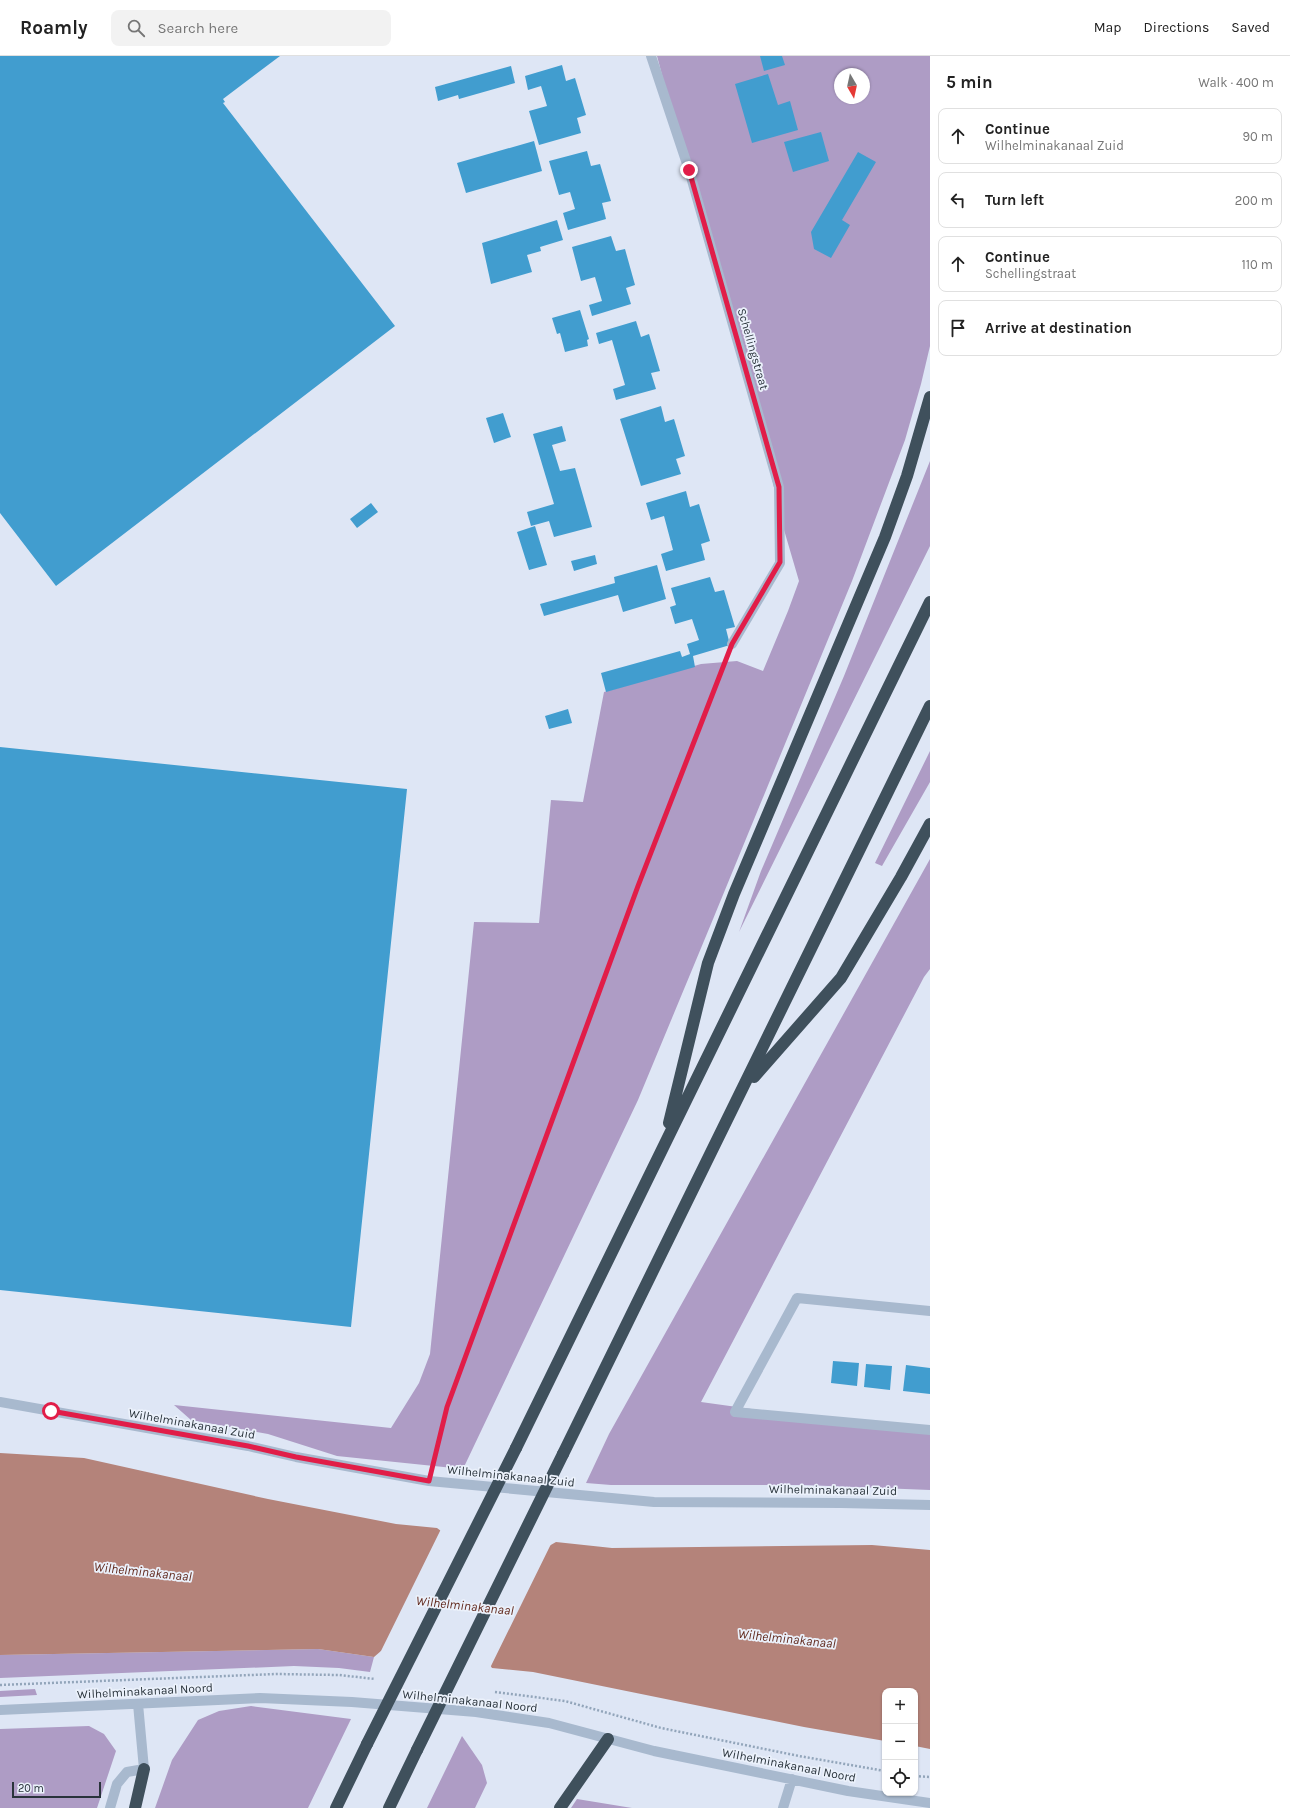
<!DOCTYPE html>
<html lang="en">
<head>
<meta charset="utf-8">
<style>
	body { margin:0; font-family:Karla,sans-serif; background:#f2f2f2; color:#222 }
	.controls { position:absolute; right:12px; bottom:12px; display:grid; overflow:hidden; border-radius:8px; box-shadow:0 1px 3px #0004 }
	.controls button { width:36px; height:36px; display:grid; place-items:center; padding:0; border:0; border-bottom:1px solid #e0e0e0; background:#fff; color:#222; font:20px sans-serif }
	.compass { position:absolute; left:834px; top:12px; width:36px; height:36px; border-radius:50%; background:#fff; box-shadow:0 1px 3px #0004; rotate:171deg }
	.scale { position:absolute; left:12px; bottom:10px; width:89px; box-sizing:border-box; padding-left:4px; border:2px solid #29333b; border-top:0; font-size:11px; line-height:14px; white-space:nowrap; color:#29333b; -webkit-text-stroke:3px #ebf1fb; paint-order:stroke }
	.stop { position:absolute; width:12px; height:12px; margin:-9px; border:3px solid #e11d48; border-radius:50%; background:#fff }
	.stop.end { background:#e11d48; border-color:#fff; box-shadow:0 1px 4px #0008 }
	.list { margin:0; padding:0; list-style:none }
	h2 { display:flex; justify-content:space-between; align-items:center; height:52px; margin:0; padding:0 16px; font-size:17px }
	h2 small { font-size:13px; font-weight:400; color:#767676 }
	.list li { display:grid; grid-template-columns:26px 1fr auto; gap:12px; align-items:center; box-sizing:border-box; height:56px; margin:0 8px 8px; padding:0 8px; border:1px solid #e0e0e0; border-radius:8px }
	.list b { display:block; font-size:15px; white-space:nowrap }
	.list p { margin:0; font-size:13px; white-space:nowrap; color:#767676 }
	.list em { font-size:13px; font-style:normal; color:#767676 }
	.icon { flex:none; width:22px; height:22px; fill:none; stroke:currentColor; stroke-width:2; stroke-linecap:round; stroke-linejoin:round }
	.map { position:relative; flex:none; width:930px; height:1752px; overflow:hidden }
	header { display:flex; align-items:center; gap:24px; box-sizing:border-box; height:56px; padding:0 20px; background:#fff; border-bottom:1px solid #e0e0e0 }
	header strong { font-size:19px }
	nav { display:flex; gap:22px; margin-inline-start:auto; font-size:14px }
	.search { width:280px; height:36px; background:#f2f2f2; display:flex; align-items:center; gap:10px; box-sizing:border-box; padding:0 14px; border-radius:8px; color:#767676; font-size:15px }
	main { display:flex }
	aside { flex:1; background:#fff }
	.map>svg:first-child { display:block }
	.green { fill:#ae9cc5; fill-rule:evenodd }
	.water { fill:#b4837a }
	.pier { fill:#dee6f5 }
	.building { fill:#419dcf }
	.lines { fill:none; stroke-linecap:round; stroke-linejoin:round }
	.path { stroke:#92a5ba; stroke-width:2.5; stroke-dasharray:2 2; stroke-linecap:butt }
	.minor { stroke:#a8b9ce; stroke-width:10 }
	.highway { stroke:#3f505c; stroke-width:12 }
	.highway-bridge { stroke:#3f505c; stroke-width:12 }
	.route { stroke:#e11d48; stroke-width:5 }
	.labels { text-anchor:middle; stroke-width:3.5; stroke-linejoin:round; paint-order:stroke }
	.street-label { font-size:12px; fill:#29333b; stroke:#ebf1fb }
	.water-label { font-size:13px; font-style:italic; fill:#60271b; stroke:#ebf1fb }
</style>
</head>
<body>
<header>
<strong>Roamly</strong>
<div class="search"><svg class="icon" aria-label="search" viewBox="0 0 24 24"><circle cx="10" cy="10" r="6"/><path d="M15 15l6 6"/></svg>Search here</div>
<nav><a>Map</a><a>Directions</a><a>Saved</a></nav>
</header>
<main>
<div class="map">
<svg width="930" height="1752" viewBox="0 0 930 1752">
	<rect width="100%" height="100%" fill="#dee6f5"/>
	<path class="green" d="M 657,0 L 930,0 L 930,290 L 921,328 L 905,384 L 852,525 L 711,868 L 638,1044 L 463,1413 L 337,1400 L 268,1378 L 191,1364 L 174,1349 L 391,1372 L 419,1327 L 430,1298 L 474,866 L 539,867 L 551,744 L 583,746 L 604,636 L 701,608 L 737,605 L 763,615 L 788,555 L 799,525 L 782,467 L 762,378 L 689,121 ZM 840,18 L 864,18 L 864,42 L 840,42 Z
		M 930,405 L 930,490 L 739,876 L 761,815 L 844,620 Z
		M 930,695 L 930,726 L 882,810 L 875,807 Z
		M 930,803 L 930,913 L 924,921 L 701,1346 L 930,1378 L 930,1434 L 804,1429 L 611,1429 L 586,1427 L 609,1378 Z
		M 318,1593 L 374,1601 L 370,1616 L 339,1612 L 294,1610 L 0,1622 L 0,1599 Z
		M 35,1633 L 37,1639 L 0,1641 L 0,1635 Z
		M 251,1650 L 351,1663 L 308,1752 L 155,1752 L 172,1704 L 198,1664 L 219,1655 Z
		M 89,1670 L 104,1678 L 116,1695 L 97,1752 L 0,1752 L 0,1673 Z
		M 462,1680 L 482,1709 L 487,1727 L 475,1752 L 427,1752 Z
		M 577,1743 L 632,1752 L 571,1752 Z"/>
	<path class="water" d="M 0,1397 L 84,1402 L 268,1443 L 396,1468 L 437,1472 L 441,1475 L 549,1490 L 556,1486 L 612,1492 L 872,1489 L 930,1494 L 930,1693 L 915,1690 L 915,1635 L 885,1635 L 885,1685 L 804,1671 L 533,1616 L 492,1612 L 490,1609 L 381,1595 L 374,1601 L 318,1593 L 0,1599 Z"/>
	<path class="pier" d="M 441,1473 L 549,1488 L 552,1486 L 490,1612 L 489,1610 L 381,1597 L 379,1599 Z"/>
	<path class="building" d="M 0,0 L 280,0 L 223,43 L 225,46 L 223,47 L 395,270 L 56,530 L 0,457 Z
		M 760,0 L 782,0 L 785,9 L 764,15 Z
		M 562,9 L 566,25 L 575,22 L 586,59 L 577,62 L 581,77 L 539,89 L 529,55 L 547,50 L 541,30 L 528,34 L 525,20 Z
		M 511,10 L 515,27 L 459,43 L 458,39 L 438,45 L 435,31 Z
		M 768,18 L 778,49 L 790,45 L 798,74 L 752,87 L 735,28 Z
		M 821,76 L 829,105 L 793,116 L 784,86 Z
		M 534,85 L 542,115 L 466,137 L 457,107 Z
		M 587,95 L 591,110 L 600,108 L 611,145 L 602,147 L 606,163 L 568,174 L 563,157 L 575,153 L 570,136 L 559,139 L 549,105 Z
		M 858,96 L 876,106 L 842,164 L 850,169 L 831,202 L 814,193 L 811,176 Z
		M 557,164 L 563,184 L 540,191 L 541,195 L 527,199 L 532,216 L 491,228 L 482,187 Z
		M 611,180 L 616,195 L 625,193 L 635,229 L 626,232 L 631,248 L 592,260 L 589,249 L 602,245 L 595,221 L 581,225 L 572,191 Z
		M 580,254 L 589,283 L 587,284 L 588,290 L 565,296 L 560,277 L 557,278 L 552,262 Z
		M 636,265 L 641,281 L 649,278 L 660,315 L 651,317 L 656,333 L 616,344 L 613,333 L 625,329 L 612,284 L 599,288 L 596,277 Z
		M 661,350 L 665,366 L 674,363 L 685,400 L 676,403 L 681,418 L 641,430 L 620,363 Z
		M 503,357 L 511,381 L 494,387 L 486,362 Z
		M 562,370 L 566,385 L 552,389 L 560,415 L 575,412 L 592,471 L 554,481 L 549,465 L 531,470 L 527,456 L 554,448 L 533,378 Z
		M 686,435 L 690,451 L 699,448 L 710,485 L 701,488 L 705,504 L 666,515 L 661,498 L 673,494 L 664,460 L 651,464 L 646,447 Z
		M 371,447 L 378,456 L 357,472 L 350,463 Z
		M 535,470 L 547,509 L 529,514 L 517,476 Z
		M 595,499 L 597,508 L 574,515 L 571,505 Z
		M 657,509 L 666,543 L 623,556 L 618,539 L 544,560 L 540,548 L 615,527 L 614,521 Z
		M 710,521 L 715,536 L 724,534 L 735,571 L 726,573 L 730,589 L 693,600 L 695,611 L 606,636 L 601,617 L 680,595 L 682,601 L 690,598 L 687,588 L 699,584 L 692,563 L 675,568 L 670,551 L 676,549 L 671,532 Z
		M 568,653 L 572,667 L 549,673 L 545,660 Z
		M 0,691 L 407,733 L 351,1271 L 0,1234 Z
		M 833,1305 L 859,1307 L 857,1330 L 831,1327 Z
		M 866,1308 L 892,1310 L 890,1334 L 864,1331 Z
		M 906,1309 L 930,1312 L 930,1338 L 903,1335 Z"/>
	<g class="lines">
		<path class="path" d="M 433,1406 L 447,1351 L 638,830 L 725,607
			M 0,1629 L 276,1618 L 339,1619 L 375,1623
			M 495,1636 L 565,1645 L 661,1672 L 799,1700 L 885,1715
			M 915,1720 L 930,1721"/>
		<path class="minor" d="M 651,0 L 689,114 L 779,431 L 780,507 L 732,588
			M 930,1255 L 797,1242 L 735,1356 L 930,1374
			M 0,1346 L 248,1390 L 296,1401 L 429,1425 L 654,1446 L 841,1447 L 930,1449
			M 0,1654 L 260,1642 L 352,1646 L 476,1656 L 549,1667 L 654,1695 L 848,1735 L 930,1747
			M 110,1752 L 117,1728 L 127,1716 L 144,1713 L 138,1648
			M 783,1752 L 792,1723"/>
		<path class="highway" d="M 754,1021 L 841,922 L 901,821 L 930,768
			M 669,1067 L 708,907 L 734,838 L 885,481 L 907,420 L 930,341
			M 516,1392 L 930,546
			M 563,1398 L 930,650
			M 135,1752 L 144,1713
			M 336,1752 L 367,1688
			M 389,1752 L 417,1694
			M 560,1752 L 608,1683"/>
		<path class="highway-bridge" d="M 367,1688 L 516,1392
			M 417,1694 L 563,1398"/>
	</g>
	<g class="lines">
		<path class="route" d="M 51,1355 L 248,1390 L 296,1401 L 429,1425 L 447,1351 L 638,830 L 732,588 L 780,506 L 779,431 L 689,114"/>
	</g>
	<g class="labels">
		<g class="street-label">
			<text transform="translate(753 293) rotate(74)" y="4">Schellingstraat</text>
			<text transform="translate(192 1368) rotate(10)" y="4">Wilhelminakanaal Zuid</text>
			<text transform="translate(511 1420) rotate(6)" y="4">Wilhelminakanaal Zuid</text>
			<text transform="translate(833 1434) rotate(1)" y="4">Wilhelminakanaal Zuid</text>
			<text transform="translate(145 1635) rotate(-3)" y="4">Wilhelminakanaal Noord</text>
			<text transform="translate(470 1645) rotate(6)" y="4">Wilhelminakanaal Noord</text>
			<text transform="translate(789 1709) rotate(11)" y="4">Wilhelminakanaal Noord</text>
		</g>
		<g class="water-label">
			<text transform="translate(143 1515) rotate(6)" y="5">Wilhelminakanaal</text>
			<text transform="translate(465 1549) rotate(6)" y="5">Wilhelminakanaal</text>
			<text transform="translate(787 1582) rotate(6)" y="5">Wilhelminakanaal</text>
		</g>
	</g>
</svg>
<div class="controls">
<button>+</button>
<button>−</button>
<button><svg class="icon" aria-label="locate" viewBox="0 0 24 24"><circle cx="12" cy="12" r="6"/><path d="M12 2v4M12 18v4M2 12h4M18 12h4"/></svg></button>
</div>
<svg class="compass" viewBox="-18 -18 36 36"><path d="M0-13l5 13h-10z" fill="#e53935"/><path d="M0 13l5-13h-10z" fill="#767676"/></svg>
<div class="scale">20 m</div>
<div class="stop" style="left:51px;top:1355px"></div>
<div class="stop end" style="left:689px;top:114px"></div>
</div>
<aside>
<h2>5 min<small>Walk · 400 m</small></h2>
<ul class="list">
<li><svg class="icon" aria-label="ahead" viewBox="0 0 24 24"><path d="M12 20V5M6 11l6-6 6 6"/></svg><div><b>Continue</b><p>Wilhelminakanaal Zuid</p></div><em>90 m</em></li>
<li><svg class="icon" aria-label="left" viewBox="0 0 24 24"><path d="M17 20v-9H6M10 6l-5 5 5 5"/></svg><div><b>Turn left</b></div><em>200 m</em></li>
<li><svg class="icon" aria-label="ahead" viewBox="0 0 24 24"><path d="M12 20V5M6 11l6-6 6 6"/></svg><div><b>Continue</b><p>Schellingstraat</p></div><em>110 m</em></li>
<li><svg class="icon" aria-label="arrive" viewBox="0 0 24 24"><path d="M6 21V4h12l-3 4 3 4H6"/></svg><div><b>Arrive at destination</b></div></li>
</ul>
</aside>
</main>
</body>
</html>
